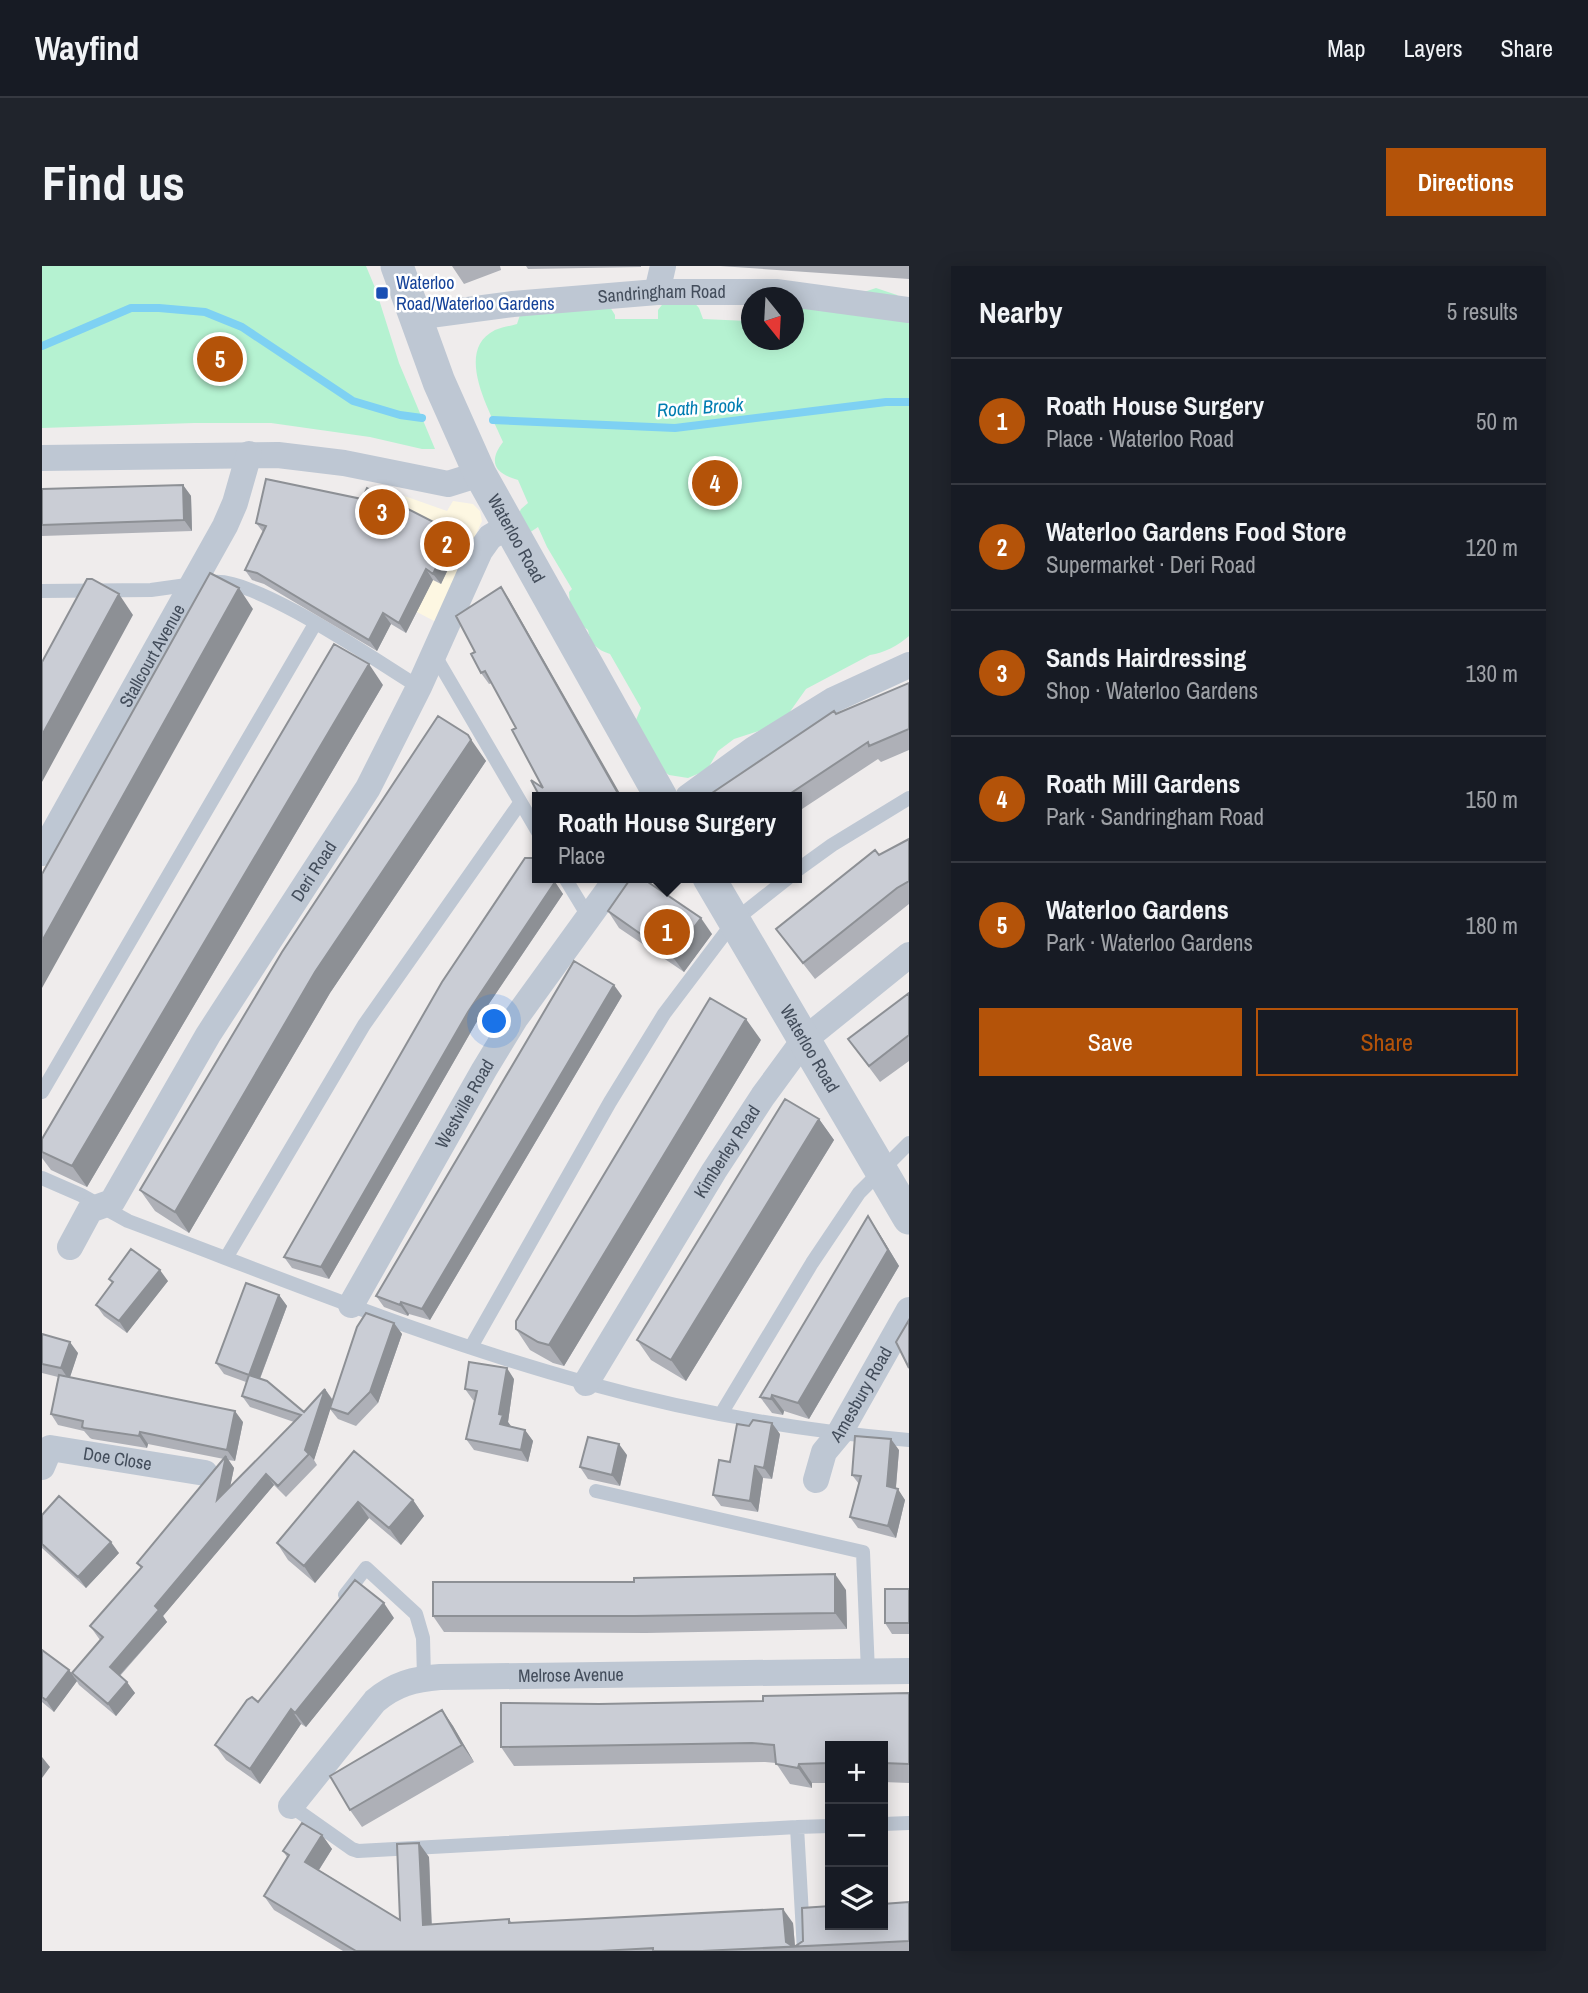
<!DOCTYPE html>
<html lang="en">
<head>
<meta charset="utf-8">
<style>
	body { margin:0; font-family:"Archivo Narrow",sans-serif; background:#20242c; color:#f1f3f6 }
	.controls { position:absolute; right:21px; bottom:21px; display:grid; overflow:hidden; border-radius:0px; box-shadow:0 4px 18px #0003 }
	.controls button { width:63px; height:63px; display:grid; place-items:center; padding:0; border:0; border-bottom:2px solid #363941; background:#171b24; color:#f1f3f6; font:35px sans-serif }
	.compass { position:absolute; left:699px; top:21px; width:63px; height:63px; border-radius:50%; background:#171b24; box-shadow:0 4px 18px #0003; rotate:162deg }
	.you { position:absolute; left:453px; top:756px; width:24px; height:24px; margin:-18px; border:5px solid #fff; border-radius:50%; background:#1a73e8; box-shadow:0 0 0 10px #1a73e833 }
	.badge { display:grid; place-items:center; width:46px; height:46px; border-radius:50%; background:#b45309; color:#fff; font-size:23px; font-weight:700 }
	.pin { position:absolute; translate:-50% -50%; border:4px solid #fff; box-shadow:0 2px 7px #0006 }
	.popup { position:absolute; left:490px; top:526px; width:270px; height:91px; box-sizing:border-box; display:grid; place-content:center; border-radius:0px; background:#171b24; filter:drop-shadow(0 2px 5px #0005); font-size:23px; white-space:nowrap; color:#9ea1a6 }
	.popup b { font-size:26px; color:#f1f3f6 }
	.popup::after { content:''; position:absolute; left:50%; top:100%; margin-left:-14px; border:14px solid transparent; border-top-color:#171b24 }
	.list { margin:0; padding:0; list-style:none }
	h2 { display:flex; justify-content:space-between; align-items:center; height:91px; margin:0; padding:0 28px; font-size:30px }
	h2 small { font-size:23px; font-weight:400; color:#9ea1a6 }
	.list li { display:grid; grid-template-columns:46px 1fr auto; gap:21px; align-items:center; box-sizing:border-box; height:126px; padding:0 28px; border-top:2px solid #363941 }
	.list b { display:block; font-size:26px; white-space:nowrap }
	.list p { margin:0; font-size:23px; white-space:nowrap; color:#9ea1a6 }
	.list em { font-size:23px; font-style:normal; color:#9ea1a6 }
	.actions { display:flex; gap:14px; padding:21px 28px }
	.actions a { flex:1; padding:16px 0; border:2px solid #b45309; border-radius:0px; text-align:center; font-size:24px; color:#b45309 }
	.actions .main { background:#b45309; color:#fff }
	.icon { flex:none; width:38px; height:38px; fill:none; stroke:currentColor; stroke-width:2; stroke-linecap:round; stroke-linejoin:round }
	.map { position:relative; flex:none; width:867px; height:1685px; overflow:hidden; border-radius:0px }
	header { display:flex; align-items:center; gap:42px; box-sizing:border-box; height:98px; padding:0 35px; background:#171b24; border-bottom:2px solid #363941 }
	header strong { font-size:33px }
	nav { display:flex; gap:38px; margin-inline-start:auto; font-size:24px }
	.intro { display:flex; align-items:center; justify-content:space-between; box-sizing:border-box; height:168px; padding:0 42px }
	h1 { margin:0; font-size:49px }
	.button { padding:18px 32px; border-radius:0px; background:#b45309; color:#fff; font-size:24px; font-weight:700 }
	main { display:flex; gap:42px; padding:0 42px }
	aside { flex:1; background:#171b24; border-radius:0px; box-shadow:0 4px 18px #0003 }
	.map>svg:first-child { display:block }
	.commercial { fill:#fdf7e2 }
	.green { fill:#b5f2d1 }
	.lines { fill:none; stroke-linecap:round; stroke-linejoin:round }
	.stream { stroke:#7ed1f3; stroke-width:8 }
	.service { stroke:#bec7d3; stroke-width:14 }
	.minor { stroke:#bec7d3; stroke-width:26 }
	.tertiary { stroke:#bec7d3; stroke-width:33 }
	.wall { fill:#aeb0b7 }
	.shaded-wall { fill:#8d9095 }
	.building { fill:#cacdd5; stroke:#8d9095; stroke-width:2 }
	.transit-dot { fill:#1a4fb4; stroke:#fff; stroke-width:2.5 }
	.labels { text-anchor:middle; stroke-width:5; stroke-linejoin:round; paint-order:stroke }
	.transit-label { font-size:18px; fill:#164399; stroke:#fff; text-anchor:start }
	.street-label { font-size:18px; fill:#434d5b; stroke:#fff }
	.water-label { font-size:19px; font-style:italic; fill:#007db1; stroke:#fff }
</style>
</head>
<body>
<header>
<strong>Wayfind</strong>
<nav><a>Map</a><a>Layers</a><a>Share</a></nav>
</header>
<div class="intro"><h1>Find us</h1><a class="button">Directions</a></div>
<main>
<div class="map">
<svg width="867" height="1685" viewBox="0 0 867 1685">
	<rect width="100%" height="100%" fill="#efecec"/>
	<path class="commercial" d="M 337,221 L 405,245 L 411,235 L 431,238 L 438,245 L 440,255 L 394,356 L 293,303 Z"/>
	<path class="green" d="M 0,0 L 324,0 L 334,24 L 357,97 L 393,183 L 380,183 L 328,171 L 229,157 L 152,157 L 0,162 Z
		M 834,22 L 855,29 L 867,45 L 867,370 C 857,379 842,387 828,389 L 764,423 L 747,447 L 735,459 L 692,473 L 676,485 L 665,504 L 646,512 L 627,509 L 612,498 L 594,454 L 599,442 L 568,388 C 555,384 548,377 546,364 L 529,351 L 527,326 L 530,323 L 505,281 L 496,261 L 487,267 L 473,256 L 479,243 L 486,237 L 476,214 C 454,208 445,197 461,176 C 449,147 411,85 453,64 C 460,61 468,60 475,58 L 479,46 L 568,41 L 573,49 L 573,53 L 616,53 L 616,44 L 623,35 L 649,33 L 657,42 L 661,53 L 706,55 L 709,39 L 710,74 L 752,74 L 752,32 L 825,25 Z"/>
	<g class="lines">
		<path class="stream" d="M 0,80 L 89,42 L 117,42 L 163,46 L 200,61 L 311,135 L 358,149 L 380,152
			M 451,154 L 633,162 L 844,136 L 867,136"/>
		<path class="service" d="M 172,316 C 215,312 336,396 377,421
			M 0,325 L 109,324 L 152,318
			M 392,388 L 496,566
			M 754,605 L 790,579 L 867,532
			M 523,612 L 546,650
			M 0,826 L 273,358
			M 0,912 L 39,929 L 86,955 C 238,1012 388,1074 545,1117 C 650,1146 758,1165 867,1174
			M 184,992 L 322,759 L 478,537
			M 429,1081 L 568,836 L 622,748 L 693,654 L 746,612
			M 679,1148 L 770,997 L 817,927 L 867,877
			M 554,1225 L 821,1286 L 826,1406
			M 303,1329 L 324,1302 L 374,1348 L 381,1372 L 382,1412
			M 249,1540 L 310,1583 L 316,1585 L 755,1561
			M 841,1558 L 867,1557
			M 762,1685 L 755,1561 L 788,1560"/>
		<g class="minor">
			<path d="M 615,26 L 621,0"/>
			<path id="s1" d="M 373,51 L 471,38 L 615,26 L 734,26 L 867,44"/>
			<path d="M 0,192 L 236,189 L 302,197 L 406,218 L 438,208"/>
			<path d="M 646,531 L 712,483 L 791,434 L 867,399"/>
			<path id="s2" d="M 0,587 L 183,260 L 193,237 L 207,188"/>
			<path id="s3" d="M 28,981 L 48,944 L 70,936 L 166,769 L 326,522 L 377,421 L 438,285 L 448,271 L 465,261"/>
			<path id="s4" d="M 309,1039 L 442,804 L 473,753 L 575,612"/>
			<path id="s5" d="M 544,1117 L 672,905 L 721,830 L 762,774 L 867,689"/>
			<path id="s6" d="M 0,1201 L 8,1182 L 163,1207"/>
			<path id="s7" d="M 774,1214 L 782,1186 L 797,1168 L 867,1044"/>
			<path id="s8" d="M 249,1540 L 333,1435 C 353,1418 372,1413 398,1411 L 867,1405"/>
		</g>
		<g class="tertiary">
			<path id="s9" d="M 355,0 L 397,116 L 438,208 L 619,531"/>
			<path id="s10" d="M 667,612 L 867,952"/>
		</g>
	</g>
	<path class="wall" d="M 410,0 L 458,0 L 459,4 L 422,18 Z
		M 484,0 L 599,0 L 599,1 L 486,3 Z
		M 678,0 L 867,0 L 867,13 Z
		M 141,219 L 149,230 L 150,265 L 0,270 L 0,223 Z
		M 214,257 L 411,266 L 419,276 L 399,318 L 391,314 L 364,367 L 349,358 L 335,385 L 222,318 L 210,314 L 203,304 L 221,266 Z
		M 467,333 L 474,462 L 450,417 L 447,418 L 439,407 L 433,386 Z
		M 867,417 L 867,484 L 839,496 L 836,493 L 754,547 L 754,531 L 672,531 L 794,448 Z
		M 341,419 L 45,921 L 9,904 L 0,892 L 0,873 Z
		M 440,490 L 444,495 L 288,727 L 147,967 L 113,945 L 98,924 Z
		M 867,573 L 867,638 L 773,713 L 734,663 L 837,589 Z
		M 513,616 L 521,628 L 434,757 L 287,1013 L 250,1002 L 242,991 Z
		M 566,645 L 670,668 L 642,706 L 577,662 Z
		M 867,727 L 867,795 L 838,816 L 806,773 Z
		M 580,730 L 388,1054 L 367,1048 L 366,1050 L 342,1041 L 334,1030 Z
		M 719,774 L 522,1100 L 511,1097 L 488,1084 L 474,1063 Z
		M 777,853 L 792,874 L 644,1115 L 609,1094 L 595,1074 Z
		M 837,967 L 857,1000 L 767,1153 L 742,1145 L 741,1149 L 730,1147 L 718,1131 Z
		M 67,1013 L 126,1015 L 85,1067 L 62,1050 L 54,1039 L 70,1017 Z
		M 237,1029 L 245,1040 L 218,1113 L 262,1146 L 283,1123 L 291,1134 L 352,1057 L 360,1068 L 336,1137 L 314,1160 L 296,1153 L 288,1143 L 272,1194 L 275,1199 L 244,1231 L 232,1219 L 121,1350 L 125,1356 L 78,1410 L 93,1427 L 74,1450 L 37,1419 L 30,1407 L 58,1374 L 48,1360 L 99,1302 L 95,1297 L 182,1193 L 106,1178 L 105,1182 L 50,1173 L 48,1172 L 42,1165 L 16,1159 L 9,1148 L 16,1111 L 0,1107 L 0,1068 L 36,1087 L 28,1111 L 201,1156 L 193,1195 L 186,1194 L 192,1202 L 188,1221 L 252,1156 L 208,1141 L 200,1130 L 204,1116 L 182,1108 L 174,1097 Z
		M 472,1113 L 466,1156 L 468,1160 L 483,1164 L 491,1175 L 486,1196 L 432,1184 L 424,1173 L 433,1135 L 431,1134 L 423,1123 Z
		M 738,1168 L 730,1213 L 721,1212 L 716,1246 L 679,1240 L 671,1229 Z
		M 857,1184 L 854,1222 L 863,1234 L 854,1272 L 816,1262 L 808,1251 L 817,1218 L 810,1209 Z
		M 312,1185 L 371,1234 L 382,1250 L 359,1279 L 327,1252 L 273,1317 L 246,1294 L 235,1277 Z
		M 585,1189 L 578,1220 L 546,1213 L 538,1201 Z
		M 0,1249 L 77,1287 L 44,1322 L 0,1282 Z
		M 867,1323 L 867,1368 L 850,1368 L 843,1357 Z
		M 804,1324 L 805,1363 L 604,1367 L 402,1366 L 391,1350 Z
		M 352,1352 L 264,1461 L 259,1458 L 218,1518 L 184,1494 L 173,1479 L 216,1436 Z
		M 0,1384 L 27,1404 L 35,1415 L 12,1446 L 0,1436 Z
		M 867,1427 L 867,1517 L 841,1516 L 841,1480 L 788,1480 L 788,1517 L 770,1517 L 770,1522 L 748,1518 L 734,1497 L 723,1496 L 472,1500 L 459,1481 L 557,1438 L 721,1435 Z
		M 400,1444 L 411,1460 L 432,1496 L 320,1561 L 308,1544 Z
		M 280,1569 L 290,1583 L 277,1604 L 358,1654 L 387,1591 L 390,1659 L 467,1653 L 470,1657 L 751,1657 L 753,1680 L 867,1636 L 867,1685 L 301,1685 L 232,1644 L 222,1630 L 245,1591 L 241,1585 Z"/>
	<path class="shaded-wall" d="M 141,219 L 149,230 L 150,265 L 142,254 Z
		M 411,266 L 419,276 L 399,318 L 391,308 Z
		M 384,303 L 391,314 L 364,367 L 357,357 Z
		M 459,321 L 467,333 L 580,531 L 578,531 Z
		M 197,322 L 211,343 L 0,722 L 0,675 Z
		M 77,328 L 91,349 L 0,516 L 0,469 Z
		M 341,347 L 349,358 L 335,385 L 327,374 Z
		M 327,398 L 341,419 L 45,921 L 30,900 Z
		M 426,469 L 444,495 L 288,727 L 147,967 L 133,946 L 273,706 Z
		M 513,616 L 521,628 L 434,757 L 287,1013 L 279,1001 L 426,746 Z
		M 659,652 L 670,668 L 642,706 L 630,690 Z
		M 572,719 L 580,730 L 388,1054 L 380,1043 Z
		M 704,753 L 719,774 L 522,1100 L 507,1079 Z
		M 777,853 L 792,874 L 644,1115 L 629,1094 Z
		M 826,950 L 837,967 L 857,1000 L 767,1153 L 756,1137 Z
		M 118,1004 L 126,1015 L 85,1067 L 77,1055 Z
		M 237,1029 L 245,1040 L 215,1120 L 207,1109 Z
		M 359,1036 L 367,1048 L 366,1050 L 358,1039 Z
		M 352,1057 L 360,1068 L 336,1137 L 328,1126 Z
		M 28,1076 L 36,1087 L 27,1114 L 19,1102 Z
		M 465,1102 L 472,1113 L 466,1156 L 469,1160 L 458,1158 L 457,1148 Z
		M 283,1123 L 291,1135 L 272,1194 L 263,1184 Z
		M 730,1129 L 742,1145 L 741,1149 L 729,1133 Z
		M 193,1145 L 201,1156 L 193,1195 L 185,1184 Z
		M 730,1157 L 738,1168 L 730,1213 L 722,1202 Z
		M 483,1164 L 491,1175 L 486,1196 L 479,1184 Z
		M 98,1166 L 106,1178 L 105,1182 L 97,1170 Z
		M 849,1173 L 857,1184 L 853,1231 L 845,1220 Z
		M 577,1178 L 585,1189 L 578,1220 L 570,1209 Z
		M 184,1190 L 192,1202 L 183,1245 L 175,1234 Z
		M 713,1200 L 721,1212 L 716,1246 L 708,1235 Z
		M 224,1208 L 232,1219 L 121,1350 L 125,1356 L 75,1412 L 68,1401 L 113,1340 Z
		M 856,1223 L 863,1234 L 854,1272 L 846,1260 Z
		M 371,1234 L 382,1250 L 359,1279 L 347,1262 Z
		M 316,1236 L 327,1252 L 273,1317 L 262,1300 Z
		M 69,1276 L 77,1287 L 44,1322 L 36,1311 Z
		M 793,1308 L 804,1324 L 805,1363 L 793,1347 Z
		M 342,1337 L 352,1352 L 264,1461 L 253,1447 Z
		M 27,1404 L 35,1415 L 12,1446 L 4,1434 Z
		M 85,1416 L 93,1427 L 74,1450 L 66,1438 Z
		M 249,1443 L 259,1458 L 218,1518 L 208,1503 Z
		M 400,1444 L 411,1460 L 432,1496 L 420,1479 Z
		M 0,1491 L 8,1501 L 0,1512 Z
		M 757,1498 L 770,1517 L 770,1522 L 756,1502 Z
		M 280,1569 L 290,1583 L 273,1610 L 263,1596 Z
		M 377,1577 L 387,1591 L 390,1673 L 381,1659 Z
		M 741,1643 L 751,1657 L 753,1681 L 744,1676 Z"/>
	<path class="building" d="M 224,213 L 320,233 L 325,222 L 411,266 L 391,308 L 384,303 L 357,357 L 341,347 L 327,374 L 215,307 L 203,304 L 224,260 L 214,257 Z
		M 141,219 L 142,254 L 0,259 L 0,223 Z
		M 168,307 L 197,322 L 0,675 L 0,608 Z
		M 45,313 L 50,313 L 77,328 L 0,469 L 0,396 Z
		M 459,321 L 578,531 L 498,531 L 489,514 L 501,522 L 470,464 L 474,462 L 443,405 L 439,407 L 429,388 L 433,386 L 414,350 Z
		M 292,378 L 327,398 L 30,900 L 0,886 L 0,873 Z
		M 867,417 L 867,463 L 827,480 L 826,476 L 743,531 L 672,531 L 670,527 L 792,445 L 794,448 Z
		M 396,450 L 426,469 L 429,474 L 273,706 L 133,946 L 98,924 L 240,686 Z
		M 867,573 L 867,615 L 855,622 L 761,697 L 734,663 L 833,584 L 837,589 Z
		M 483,592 L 493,592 L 495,595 L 495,612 L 509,612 L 513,616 L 426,746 L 279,1001 L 242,991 L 400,716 Z
		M 589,612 L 600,612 L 659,652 L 630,690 L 566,645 Z
		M 532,695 L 572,719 L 380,1043 L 359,1036 L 358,1039 L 334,1030 Z
		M 867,727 L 867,769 L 827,800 L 806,773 Z
		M 668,732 L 704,753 L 507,1079 L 496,1076 L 474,1063 L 474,1055 Z
		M 743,833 L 777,853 L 629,1094 L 595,1074 Z
		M 826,950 L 846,984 L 756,1137 L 730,1129 L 729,1133 L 718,1131 Z
		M 89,983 L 118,1004 L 77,1055 L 54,1039 L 71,1016 L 67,1013 Z
		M 204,1017 L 237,1029 L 207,1109 L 174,1097 Z
		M 324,1047 L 352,1057 L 328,1126 L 306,1148 L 288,1142 L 315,1061 Z
		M 867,1054 L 867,1102 L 854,1076 Z
		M 0,1068 L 28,1076 L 19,1102 L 0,1098 Z
		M 427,1096 L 465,1102 L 457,1148 L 461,1149 L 458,1158 L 483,1164 L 479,1184 L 424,1173 L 435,1125 L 423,1123 Z
		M 17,1109 L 193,1145 L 185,1184 L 98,1166 L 97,1170 L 42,1162 L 40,1161 L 41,1155 L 9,1148 Z
		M 207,1109 L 225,1115 L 262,1146 L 283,1123 L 263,1184 L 267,1188 L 236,1220 L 224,1208 L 113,1340 L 117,1344 L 68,1401 L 85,1416 L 66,1438 L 30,1407 L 61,1371 L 48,1360 L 100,1301 L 95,1297 L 184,1190 L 175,1234 L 259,1149 L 200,1130 Z
		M 711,1154 L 730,1157 L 722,1202 L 713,1200 L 708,1235 L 671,1229 L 677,1194 L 688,1196 L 695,1158 L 707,1160 Z
		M 813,1170 L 849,1173 L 845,1220 L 856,1223 L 846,1260 L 808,1251 L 819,1210 L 810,1209 Z
		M 546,1171 L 577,1178 L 570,1209 L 538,1201 Z
		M 312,1185 L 371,1234 L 347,1262 L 316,1236 L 262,1300 L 235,1277 Z
		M 17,1230 L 69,1276 L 36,1311 L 0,1278 L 0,1249 Z
		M 793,1308 L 793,1347 L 593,1350 L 391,1350 L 391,1316 L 592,1316 L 592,1312 Z
		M 313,1314 L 342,1337 L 253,1447 L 249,1443 L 208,1503 L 173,1479 L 205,1434 L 210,1431 L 216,1436 Z
		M 843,1323 L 867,1323 L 867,1357 L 843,1357 Z
		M 0,1384 L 27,1404 L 4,1434 L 0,1431 Z
		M 867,1427 L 867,1498 L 841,1497 L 841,1480 L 788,1480 L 788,1497 L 757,1498 L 756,1502 L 734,1498 L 732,1479 L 710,1477 L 459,1481 L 459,1437 L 557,1438 L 721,1435 L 721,1430 Z
		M 400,1444 L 420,1479 L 308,1544 L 288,1510 Z
		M 260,1557 L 280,1569 L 263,1596 L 358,1654 L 355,1578 L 377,1577 L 381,1659 L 467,1653 L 467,1657 L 739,1643 L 741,1643 L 744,1676 L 752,1681 L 761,1675 L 760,1642 L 788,1640 L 788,1659 L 841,1659 L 841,1638 L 867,1636 L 867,1675 L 827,1677 L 660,1685 L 611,1685 L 611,1682 L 559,1685 L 314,1685 L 222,1630 L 247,1589 L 241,1585 Z"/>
	<rect class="transit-dot" x="333" y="20" width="14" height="14" rx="3.5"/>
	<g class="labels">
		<g class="transit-label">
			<text x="354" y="23">Waterloo<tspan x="354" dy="21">Road/Waterloo Gardens</tspan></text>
		</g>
		<g class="street-label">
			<text dy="6" stroke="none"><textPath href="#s1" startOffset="248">Sandringham Road</textPath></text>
			<text dy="6" stroke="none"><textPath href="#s9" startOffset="298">Waterloo Road</textPath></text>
			<text dy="6" stroke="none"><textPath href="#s2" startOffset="226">Stallcourt Avenue</textPath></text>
			<text dy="6" stroke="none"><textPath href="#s3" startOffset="453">Deri Road</textPath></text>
			<text dy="6" stroke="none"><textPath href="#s10" startOffset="198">Waterloo Road</textPath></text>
			<text dy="6" stroke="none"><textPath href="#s4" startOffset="231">Westville Road</textPath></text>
			<text dy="6" stroke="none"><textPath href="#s5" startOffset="271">Kimberley Road</textPath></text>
			<text dy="6" stroke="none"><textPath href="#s7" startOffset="98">Amesbury Road</textPath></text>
			<text dy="6" stroke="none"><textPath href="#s6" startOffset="89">Doe Close</textPath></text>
			<text dy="6" stroke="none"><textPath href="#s8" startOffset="336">Melrose Avenue</textPath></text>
		</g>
		<g class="water-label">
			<text transform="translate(658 141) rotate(-4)" y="7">Roath Brook</text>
		</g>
	</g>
</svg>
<div class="controls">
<button>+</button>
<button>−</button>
<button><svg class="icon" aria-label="layers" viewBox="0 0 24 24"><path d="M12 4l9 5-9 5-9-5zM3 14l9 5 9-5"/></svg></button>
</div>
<svg class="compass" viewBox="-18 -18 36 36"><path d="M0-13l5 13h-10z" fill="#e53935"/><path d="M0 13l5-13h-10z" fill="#9ea1a6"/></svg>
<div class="you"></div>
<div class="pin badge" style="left:625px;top:666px">1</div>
<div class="popup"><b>Roath House Surgery</b>Place</div>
<div class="pin badge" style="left:405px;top:278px">2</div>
<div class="pin badge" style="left:340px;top:246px">3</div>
<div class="pin badge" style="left:673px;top:217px">4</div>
<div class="pin badge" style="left:178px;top:93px">5</div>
</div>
<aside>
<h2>Nearby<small>5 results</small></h2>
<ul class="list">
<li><span class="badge">1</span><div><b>Roath House Surgery</b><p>Place · Waterloo Road</p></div><em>50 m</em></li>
<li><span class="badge">2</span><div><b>Waterloo Gardens Food Store</b><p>Supermarket · Deri Road</p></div><em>120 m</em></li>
<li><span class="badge">3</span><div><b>Sands Hairdressing</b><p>Shop · Waterloo Gardens</p></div><em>130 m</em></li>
<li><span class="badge">4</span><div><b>Roath Mill Gardens</b><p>Park · Sandringham Road</p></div><em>150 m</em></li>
<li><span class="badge">5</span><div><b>Waterloo Gardens</b><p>Park · Waterloo Gardens</p></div><em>180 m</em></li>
</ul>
<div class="actions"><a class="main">Save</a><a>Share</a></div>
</aside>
</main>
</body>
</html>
